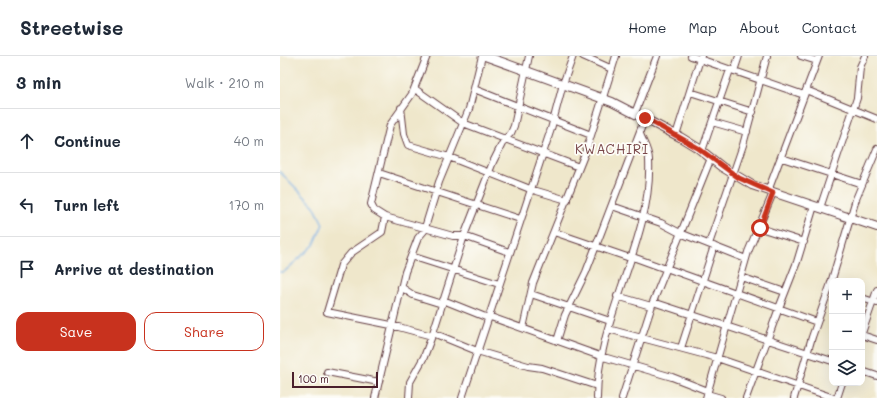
<!DOCTYPE html>
<html lang="en">
<head>
<meta charset="utf-8">
<style>
	body { margin:0; font-family:Mali,sans-serif; background:#f2f2f3; color:#1f2937 }
	.controls { position:absolute; right:12px; bottom:12px; display:grid; overflow:hidden; border-radius:8px; box-shadow:0 4px 16px #0002 }
	.controls button { width:36px; height:36px; display:grid; place-items:center; padding:0; border:0; border-bottom:1px solid #e0e1e3; background:#fff; color:#1f2937; font:20px sans-serif }
	.scale { position:absolute; left:12px; bottom:10px; width:86px; box-sizing:border-box; padding-left:4px; border:2px solid #4a1f2b; border-top:0; font-size:11px; line-height:14px; white-space:nowrap; color:#4a1f2b; -webkit-text-stroke:3px #fdfcf7; paint-order:stroke }
	.stop { position:absolute; width:12px; height:12px; margin:-9px; border:3px solid #c8321e; border-radius:50%; background:#fff }
	.stop.end { background:#c8321e; border-color:#fff; box-shadow:0 1px 4px #0008 }
	.list { margin:0; padding:0; list-style:none }
	h2 { display:flex; justify-content:space-between; align-items:center; height:52px; margin:0; padding:0 16px; font-size:17px }
	h2 small { font-size:13px; font-weight:400; color:#747a83 }
	.list li { display:grid; grid-template-columns:26px 1fr auto; gap:12px; align-items:center; box-sizing:border-box; height:64px; padding:0 16px; border-top:1px solid #e0e1e3 }
	.list b { display:block; font-size:15px; white-space:nowrap }
	.list em { font-size:13px; font-style:normal; color:#747a83 }
	.actions { display:flex; gap:8px; padding:12px 16px }
	.actions a { flex:1; padding:9px 0; border:1px solid #c8321e; border-radius:12px; text-align:center; font-size:14px; color:#c8321e }
	.actions .main { background:#c8321e; color:#fff }
	.icon { flex:none; width:22px; height:22px; fill:none; stroke:currentColor; stroke-width:2; stroke-linecap:round; stroke-linejoin:round }
	.map { position:relative; flex:none; width:597px; height:342px; overflow:hidden }
	header { display:flex; align-items:center; gap:24px; box-sizing:border-box; height:56px; padding:0 20px; background:#fff; border-bottom:1px solid #e0e1e3 }
	header strong { font-size:19px }
	nav { display:flex; gap:22px; margin-inline-start:auto; font-size:14px }
	main { display:flex }
	aside { flex:1; background:#fff }
	.map>svg:first-child { display:block }
	.lines { fill:none; stroke-linecap:round; stroke-linejoin:round }
	.stream { stroke:#74ace3; stroke-width:1.5 }
	.street-casing { stroke:#633d43; stroke-width:8 }
	.secondary-casing { stroke:#633d43; stroke-width:10 }
	.street { stroke:#fff; stroke-width:6 }
	.secondary { stroke:#fff; stroke-width:8 }
	.route { stroke:#c8321e; stroke-width:5 }
	.labels { text-anchor:middle; stroke-width:3.5; stroke-linejoin:round; paint-order:stroke }
	.quarter-label { font-size:13px; letter-spacing:1px; fill:#7a484b; stroke:#fdfcf7 }
</style>
</head>
<body>
<header>
<strong>Streetwise</strong>
<nav><a>Home</a><a>Map</a><a>About</a><a>Contact</a></nav>
</header>
<main>
<aside>
<h2>3 min<small>Walk · 210 m</small></h2>
<ul class="list">
<li><svg class="icon" aria-label="ahead" viewBox="0 0 24 24"><path d="M12 20V5M6 11l6-6 6 6"/></svg><div><b>Continue</b></div><em>40 m</em></li>
<li><svg class="icon" aria-label="left" viewBox="0 0 24 24"><path d="M17 20v-9H6M10 6l-5 5 5 5"/></svg><div><b>Turn left</b></div><em>170 m</em></li>
<li><svg class="icon" aria-label="arrive" viewBox="0 0 24 24"><path d="M6 21V4h12l-3 4 3 4H6"/></svg><div><b>Arrive at destination</b></div></li>
</ul>
<div class="actions"><a class="main">Save</a><a>Share</a></div>
</aside>
<div class="map">
<svg width="597" height="342" viewBox="0 0 597 342">
	<rect width="100%" height="100%" fill="#fdfcf7"/>
	<filter id="ink" filterUnits="userSpaceOnUse"><feTurbulence type="fractalNoise" baseFrequency=".025" numOctaves="2"/><feDisplacementMap in="SourceGraphic" scale="8" xChannelSelector="R" yChannelSelector="G"/><feConvolveMatrix kernelMatrix="1 2 1 2 8 2 1 2 1" color-interpolation-filters="sRGB"/></filter>
	<filter id="wash" filterUnits="userSpaceOnUse"><feTurbulence type="fractalNoise" baseFrequency=".012" numOctaves="4" result="noise"/><feDisplacementMap in="SourceGraphic" scale="16" xChannelSelector="R" yChannelSelector="G"/><feGaussianBlur stdDeviation="0.9" result="paint"/><feColorMatrix in="noise" values="0 0 0 0 0 0 0 0 0 0 0 0 0 0 0 0 0 1.4 0 .05"/><feComposite in="paint" operator="in"/></filter>
	<g filter="url(#wash)">
		<rect width="100%" height="100%" fill="#efe7cb"/>
		<g class="lines">
			<path class="stream" d="M 0,116 L 34,150 L 43,168 L 34,189 L 4,216 L 0,216"/>
		</g>
	</g>
	<g filter="url(#ink)">
		<g class="lines">
			<defs>
				<path id="street" d="M 147,0 L 132,38 L 110,69 L 91,148 L 94,154 L 105,161 L 173,180 L 184,180 L 229,196
					M 303,0 L 332,13
					M 411,0 L 524,39
					M 521,0 L 537,5
					M 454,15 L 459,0
					M 135,33 L 183,67 L 299,111
					M 194,33 L 311,79
					M 526,34 L 597,63
					M 410,36 L 473,56
					M 121,52 L 124,78 L 128,89 L 169,101 L 250,133 L 287,144
					M 355,57 L 377,0
					M 432,66 L 467,76
					M 396,79 L 421,0
					M 422,95 L 450,14
					M 502,102 L 582,128
					M 99,117 L 240,163
					M 488,135 L 539,0
					M 332,150 L 381,167 L 400,177 L 466,203
					M 540,152 L 577,42 L 580,11 L 585,0
					M 105,161 L 102,176 L 71,197 L 61,209 L 47,256 L 111,269 L 152,280
					M 480,172 L 524,186
					M 274,176 L 350,202
					M 429,188 L 463,89 L 487,0
					M 131,200 L 219,228
					M 350,200 L 386,213
					M 386,212 L 537,266
					M 461,221 L 505,236
					M 121,231 L 133,239 L 162,248
					M 251,238 L 330,265
					M 337,240 L 371,250
					M 582,242 L 597,247
					M 163,244 L 208,262
					M 373,246 L 552,305
					M 208,260 L 320,300 L 392,321 L 428,335
					M 243,272 L 253,227 L 307,92 L 336,0
					M 328,273 L 437,302 L 554,342
					M 153,277 L 197,295 L 248,310 L 262,312 L 317,330
					M 582,277 L 597,234
					M 582,279 L 597,284
					M 277,285 L 285,259 L 306,216 L 365,62
					M 401,292 L 434,190
					M 582,315 L 597,320
					M 47,316 L 99,326
					M 427,338 L 441,342
					M 95,342 L 125,216 L 138,182 L 144,175 L 159,126 L 189,53 L 202,0
					M 129,342 L 130,326 L 144,301 L 153,277 L 184,180 L 213,106 L 224,84 L 231,77 L 234,70 L 249,0
					M 182,342 L 271,73 L 283,28 L 293,0
					M 317,342 C 317,260 373,184 369,104 C 369,95 363,86 360,78
					M 342,342 L 373,246 L 431,102
					M 426,342 L 468,196 L 493,137
					M 466,342 L 499,252 L 517,206 L 534,150
					M 514,342 L 532,281 L 550,230 L 576,143 L 597,93
					M 557,342 L 562,327"/>
				<path id="secondary" d="M 205,0 L 332,46 L 400,81 L 418,92 L 442,111 L 472,129 L 597,171"/>
			</defs>
			<use href="#street" class="street-casing"/>
			<use href="#secondary" class="secondary-casing"/>
			<use href="#street" class="street"/>
			<use href="#secondary" class="secondary"/>
		</g>
	</g>
	<g class="lines" filter="url(#ink)">
		<path class="route" d="M 365,62 L 418,92 L 459,122 L 493,137 L 480,172"/>
	</g>
	<g class="labels">
		<g class="quarter-label">
			<text x="332" y="98">KWACHIRI</text>
		</g>
	</g>
</svg>
<div class="controls">
<button>+</button>
<button>−</button>
<button><svg class="icon" aria-label="layers" viewBox="0 0 24 24"><path d="M12 4l9 5-9 5-9-5zM3 14l9 5 9-5"/></svg></button>
</div>
<div class="scale">100 m</div>
<div class="stop" style="left:480px;top:172px"></div>
<div class="stop end" style="left:365px;top:62px"></div>
</div>
</main>
</body>
</html>
